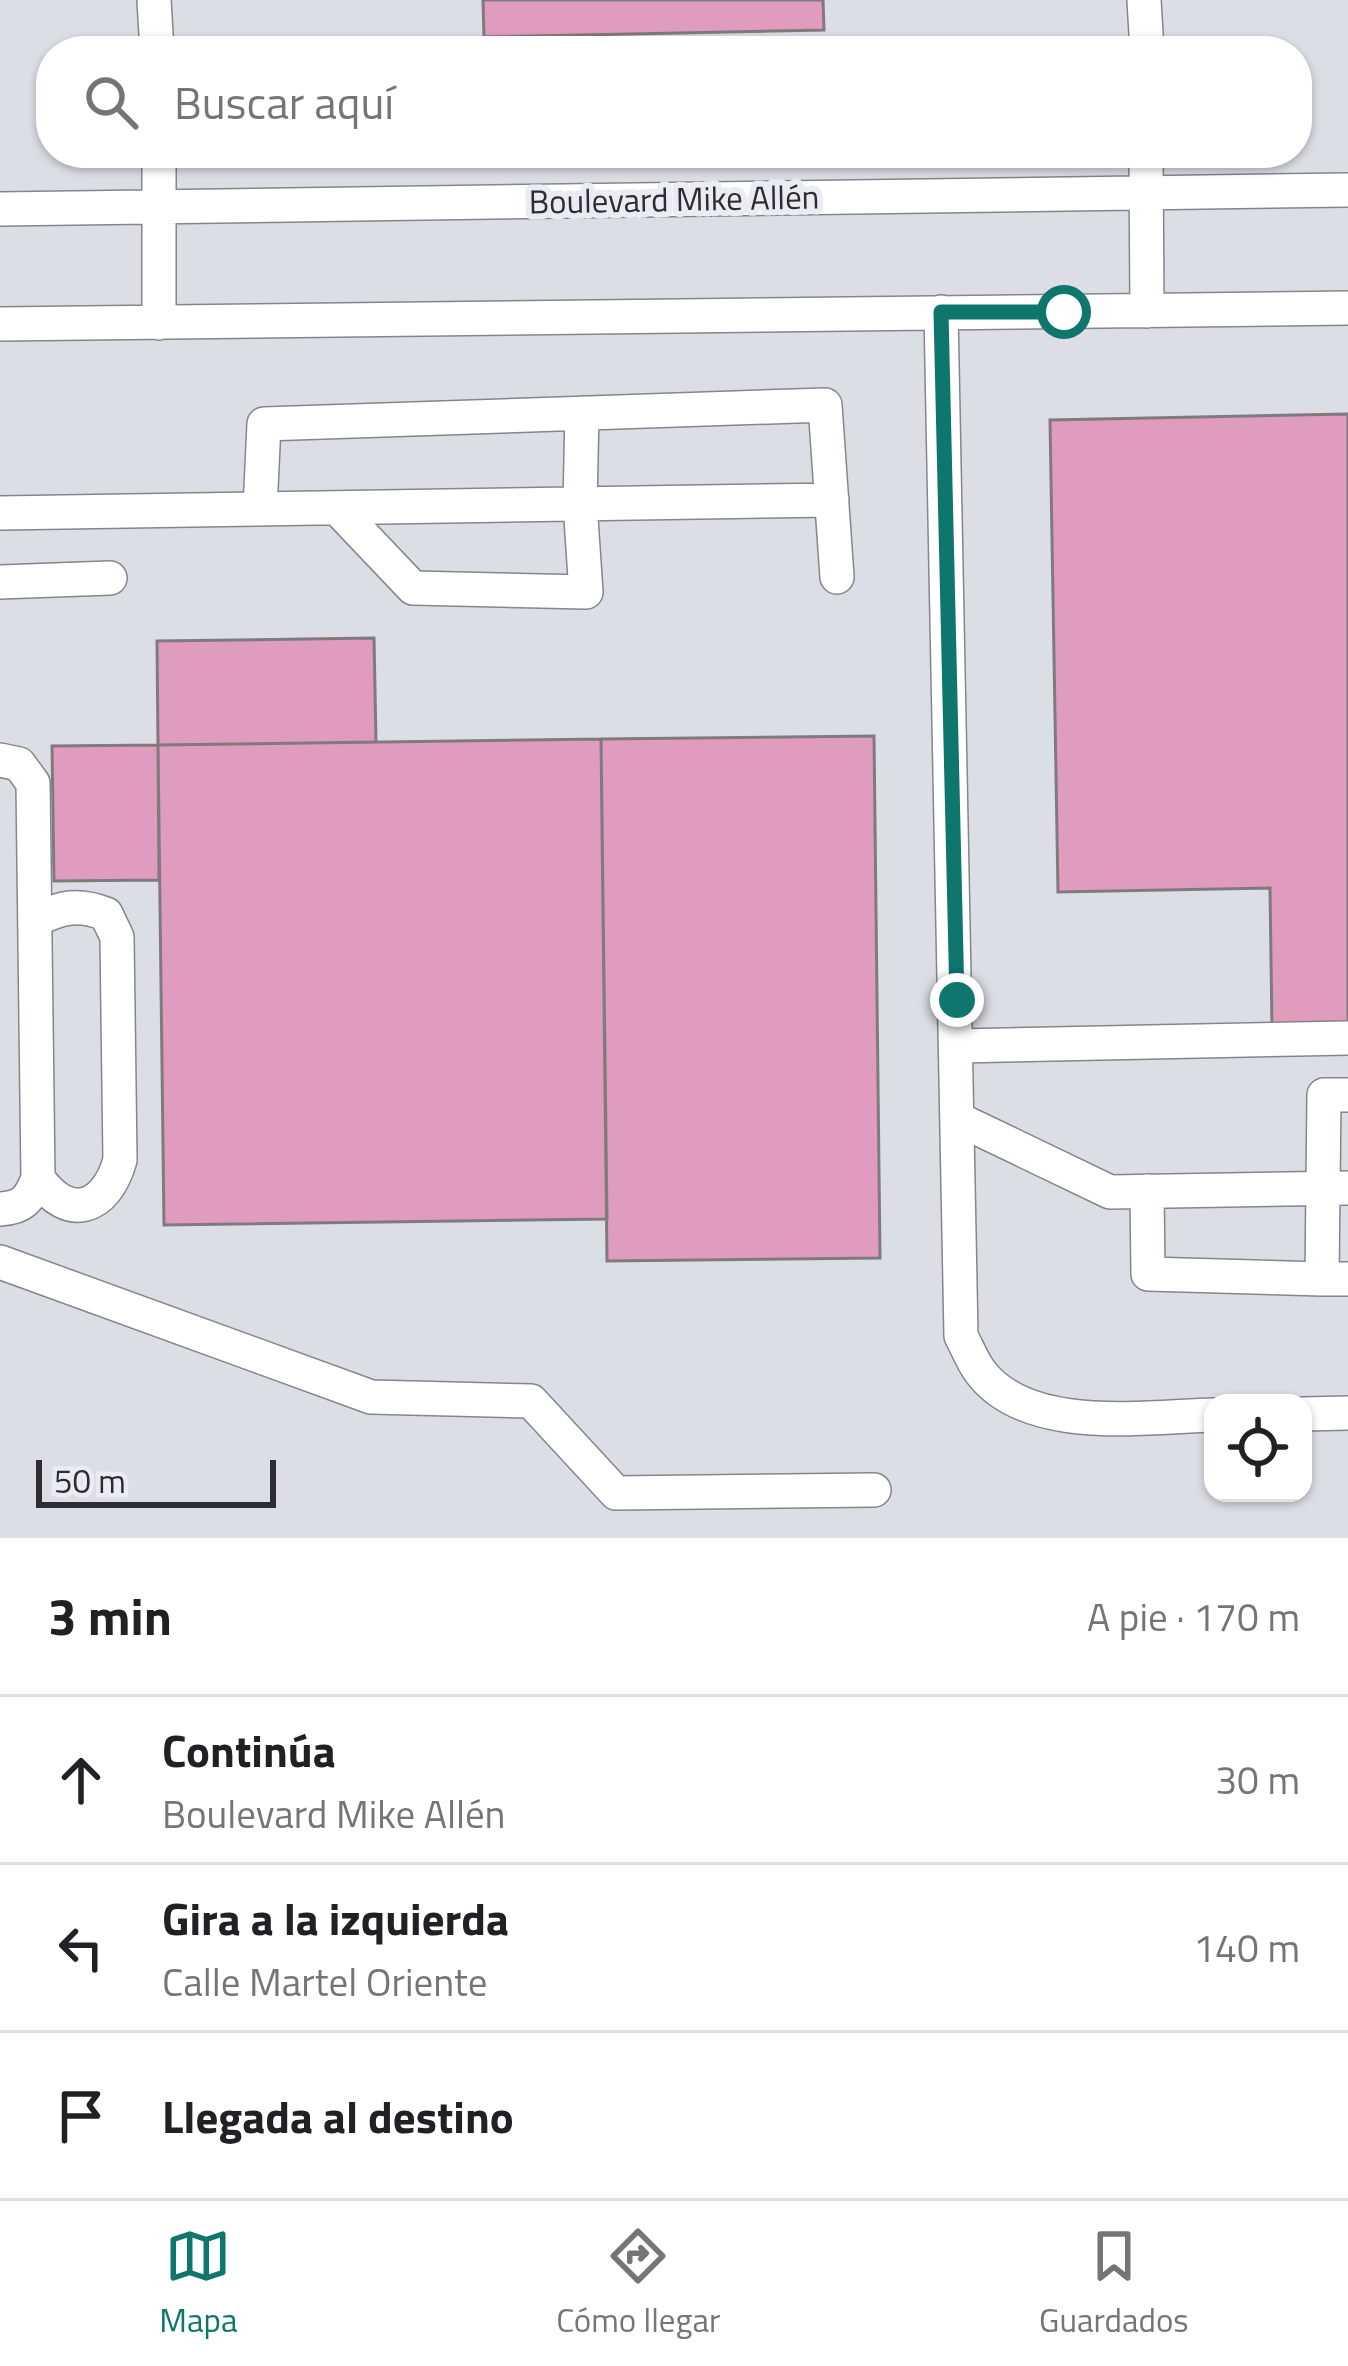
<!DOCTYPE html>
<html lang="es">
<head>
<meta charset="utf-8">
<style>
	body { margin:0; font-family:"Titillium Web",sans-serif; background:#f6f6f6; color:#202124 }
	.controls { position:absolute; right:36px; bottom:36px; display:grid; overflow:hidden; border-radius:24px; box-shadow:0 3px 9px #0004 }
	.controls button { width:108px; height:108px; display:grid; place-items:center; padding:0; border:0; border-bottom:3px solid #e0e0e0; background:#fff; color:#202124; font:60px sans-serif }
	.scale { position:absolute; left:36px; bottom:30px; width:240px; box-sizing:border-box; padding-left:12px; border:6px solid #2c2d30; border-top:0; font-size:33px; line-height:42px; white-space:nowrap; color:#2c2d30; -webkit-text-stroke:9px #e9ecf3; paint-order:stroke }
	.stop { position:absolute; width:36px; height:36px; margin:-27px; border:9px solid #0f766e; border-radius:50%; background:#fff }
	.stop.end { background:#0f766e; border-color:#fff; box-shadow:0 3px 12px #0008 }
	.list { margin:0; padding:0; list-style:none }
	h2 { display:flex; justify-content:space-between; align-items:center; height:156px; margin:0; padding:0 48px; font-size:51px }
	h2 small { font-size:39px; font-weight:400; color:#757577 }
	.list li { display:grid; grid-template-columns:78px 1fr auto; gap:36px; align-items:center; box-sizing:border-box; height:168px; padding:0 48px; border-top:3px solid #e0e0e0 }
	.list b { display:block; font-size:45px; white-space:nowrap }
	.list p { margin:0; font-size:39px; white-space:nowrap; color:#757577 }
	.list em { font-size:39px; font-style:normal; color:#757577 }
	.icon { flex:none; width:66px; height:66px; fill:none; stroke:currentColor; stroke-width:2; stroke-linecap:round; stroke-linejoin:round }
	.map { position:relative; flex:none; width:1348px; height:1538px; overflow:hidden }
	.search { position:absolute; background:#fff; box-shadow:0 3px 9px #0004; left:36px; right:36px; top:36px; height:132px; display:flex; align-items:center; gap:30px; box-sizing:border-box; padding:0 42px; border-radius:48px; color:#757577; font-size:45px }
	.sheet { height:660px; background:#fff }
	nav { display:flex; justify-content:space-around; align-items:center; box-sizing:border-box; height:168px; border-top:3px solid #e0e0e0; background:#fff; font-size:33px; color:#757577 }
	nav a { display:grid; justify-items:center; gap:6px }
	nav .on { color:#0f766e }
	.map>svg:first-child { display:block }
	.building { fill:#df9cbf; stroke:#817a7d; stroke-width:3 }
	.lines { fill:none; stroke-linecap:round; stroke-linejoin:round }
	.minor-casing { stroke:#84868c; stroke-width:36 }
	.minor { stroke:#fff; stroke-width:33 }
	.route { stroke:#0f766e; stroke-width:15 }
	.labels { text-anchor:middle; stroke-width:12; stroke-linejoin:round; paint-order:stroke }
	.street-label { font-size:33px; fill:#2c2d30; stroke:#e9ecf3 }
</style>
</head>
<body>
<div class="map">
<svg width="1348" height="1538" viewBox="0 0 1348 1538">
	<rect width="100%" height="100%" fill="#dcdee6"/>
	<path class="building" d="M 483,0 L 823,0 L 824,30 L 484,37 Z
		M 1348,414 L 1348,1028 L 1272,1029 L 1270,888 L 1058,892 L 1050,420 Z
		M 374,638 L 376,742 L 158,745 L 157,641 Z
		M 874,736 L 880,1258 L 607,1261 L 601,739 Z
		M 601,739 L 607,1219 L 164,1225 L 158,745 Z
		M 158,745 L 159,880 L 54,881 L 52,746 Z"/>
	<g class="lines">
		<defs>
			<path id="minor" d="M 154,0 L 157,51
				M 1144,0 L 1147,51
				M 1146,153 L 1147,311
				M 0,209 L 1348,190
				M 941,312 L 961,1336 C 967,1347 972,1360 979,1370 C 1025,1435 1143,1417 1213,1415
				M 159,323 L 159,153
				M 0,324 L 1348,308
				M 337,508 L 413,588 L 586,592 L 580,504 L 582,413
				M 260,509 L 264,424 L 825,405 L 837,577
				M 0,513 L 832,500
				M 0,582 L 110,578
				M 0,760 L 19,764 L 33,783 L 38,1178 C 30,1199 23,1208 0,1209
				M 35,920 C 62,907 78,903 106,914 L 117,937 L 120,1160 C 106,1210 68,1222 38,1178
				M 958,1046 L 1348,1038
				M 1348,1095 L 1324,1095 L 1322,1279 L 1348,1279
				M 958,1119 L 1110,1192 L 1348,1188
				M 1147,1191 L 1148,1274 L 1322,1279
				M 0,1262 L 371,1397 L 531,1401 L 616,1493 L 874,1490
				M 1303,1414 L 1348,1413"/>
		</defs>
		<use href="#minor" class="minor-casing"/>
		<use href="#minor" class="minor"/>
	</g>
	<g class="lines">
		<path class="route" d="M 957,1000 L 941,312 L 1064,312"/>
	</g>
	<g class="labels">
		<g class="street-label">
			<text transform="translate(674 199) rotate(-1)" y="12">Boulevard Mike Allén</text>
		</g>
	</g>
</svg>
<div class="controls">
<button><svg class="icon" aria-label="locate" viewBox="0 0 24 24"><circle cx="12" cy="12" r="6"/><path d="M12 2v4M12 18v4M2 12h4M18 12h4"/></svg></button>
</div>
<div class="scale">50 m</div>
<div class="stop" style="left:1064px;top:312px"></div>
<div class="stop end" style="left:957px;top:1000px"></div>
<div class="search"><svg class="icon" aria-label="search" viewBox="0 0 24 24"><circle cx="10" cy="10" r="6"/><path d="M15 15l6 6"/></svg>Buscar aquí</div>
</div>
<section class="sheet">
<h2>3 min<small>A pie · 170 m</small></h2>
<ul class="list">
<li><svg class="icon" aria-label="ahead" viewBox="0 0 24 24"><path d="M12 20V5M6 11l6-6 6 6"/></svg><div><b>Continúa</b><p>Boulevard Mike Allén</p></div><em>30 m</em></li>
<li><svg class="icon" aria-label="left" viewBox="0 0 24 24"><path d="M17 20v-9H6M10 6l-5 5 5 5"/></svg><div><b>Gira a la izquierda</b><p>Calle Martel Oriente</p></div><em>140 m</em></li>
<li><svg class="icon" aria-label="arrive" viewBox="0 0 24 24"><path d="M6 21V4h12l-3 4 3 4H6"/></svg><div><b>Llegada al destino</b></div></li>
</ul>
</section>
<nav>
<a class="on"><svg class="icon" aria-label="map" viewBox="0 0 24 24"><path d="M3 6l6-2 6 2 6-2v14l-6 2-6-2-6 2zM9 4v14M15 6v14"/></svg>Mapa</a>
<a><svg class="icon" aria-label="directions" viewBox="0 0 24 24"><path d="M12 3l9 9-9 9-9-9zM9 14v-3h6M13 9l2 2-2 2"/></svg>Cómo llegar</a>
<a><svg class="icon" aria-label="saved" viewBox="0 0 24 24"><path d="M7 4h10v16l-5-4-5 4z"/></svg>Guardados</a>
</nav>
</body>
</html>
